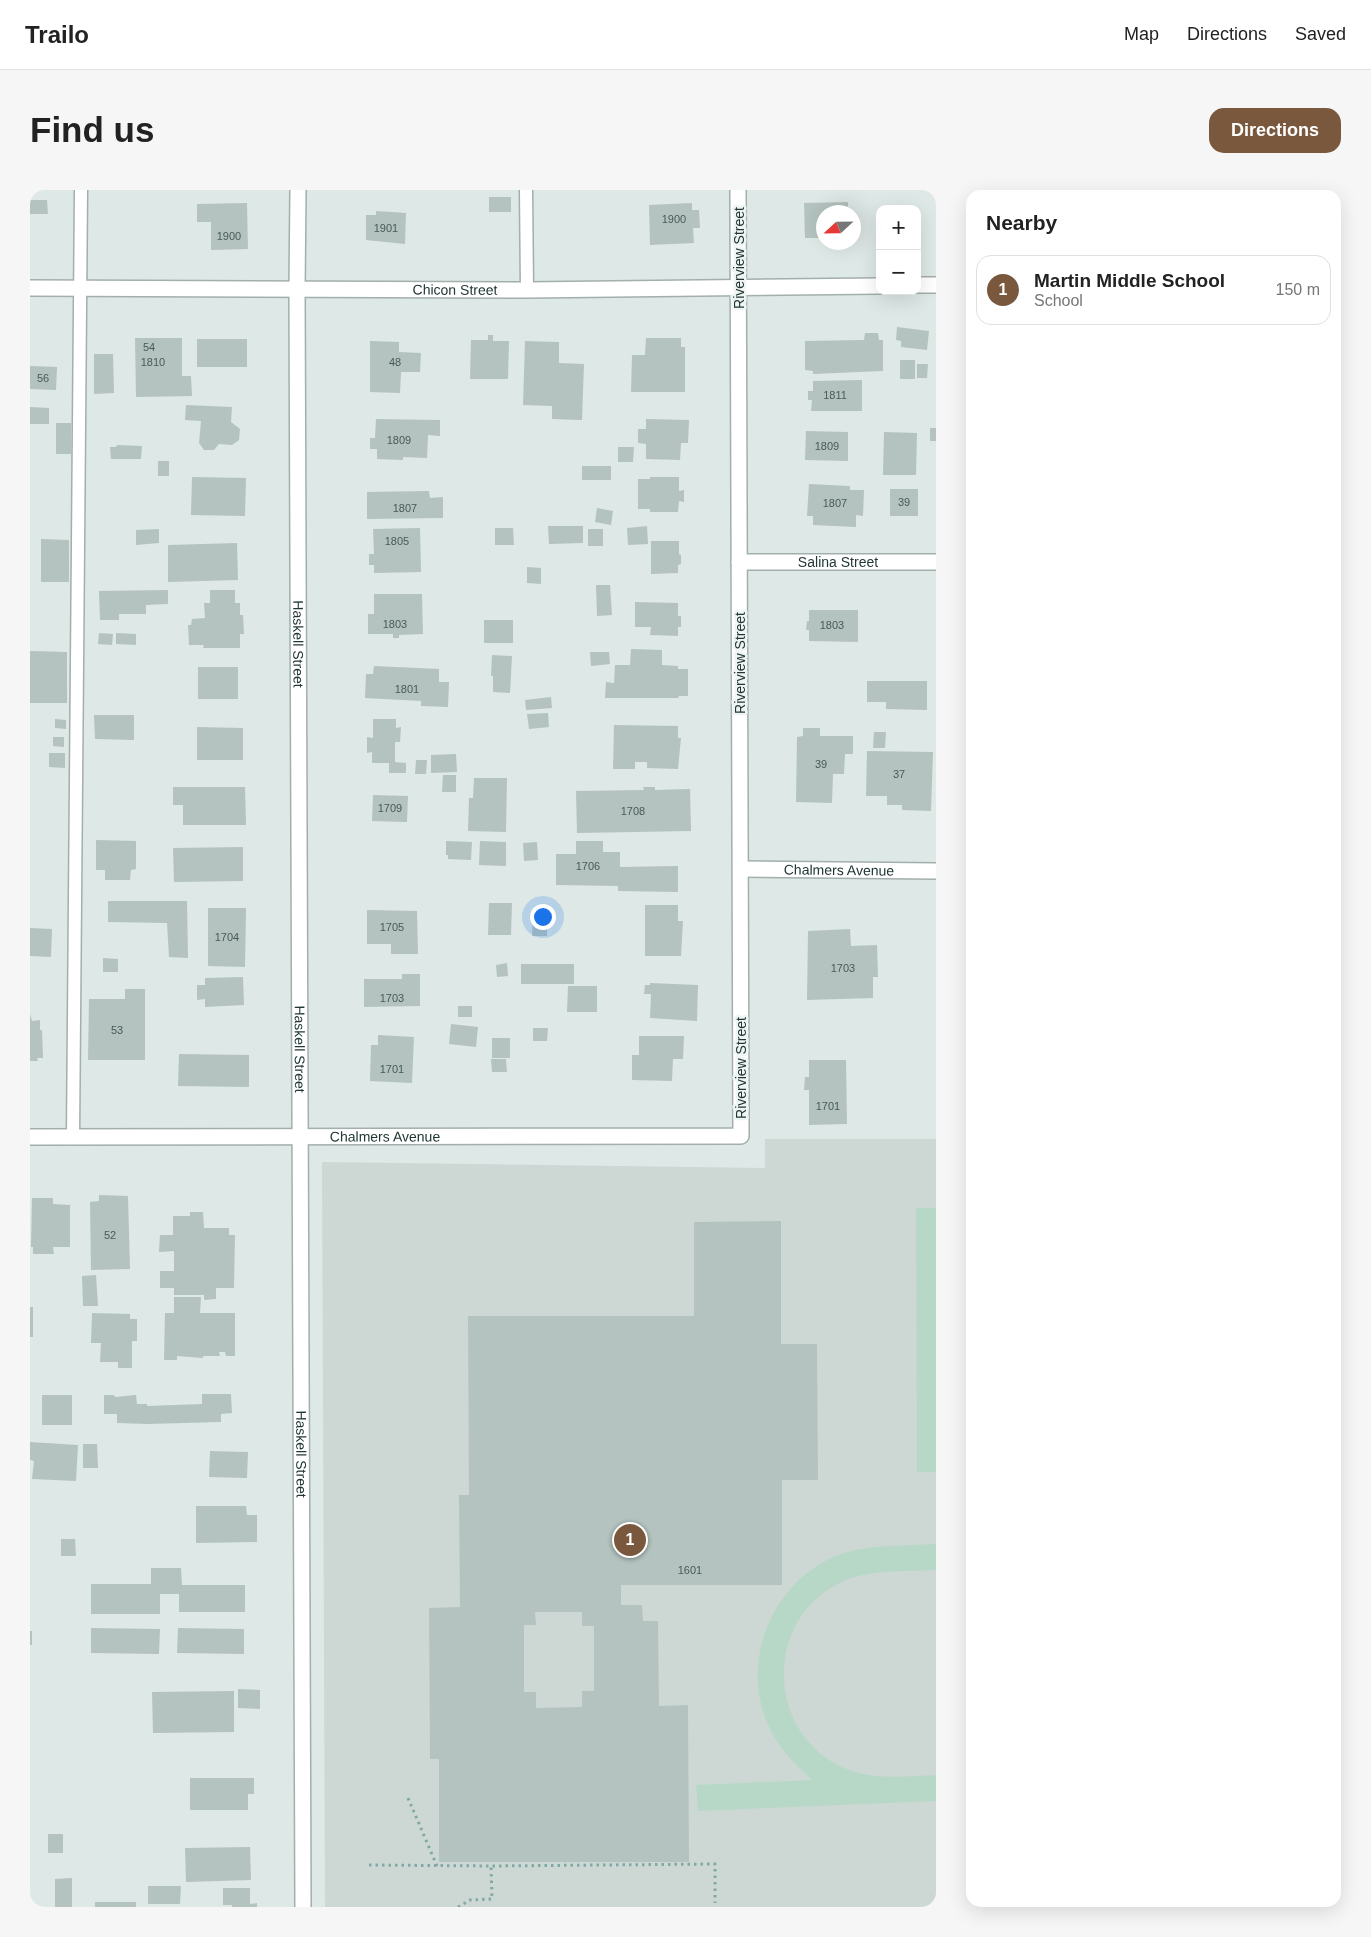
<!DOCTYPE html>
<html lang="en">
<head>
<meta charset="utf-8">
<style>
	body { margin:0; font-family:Arial,sans-serif; background:#f6f6f6; color:#222 }
	.controls { position:absolute; right:15px; top:15px; display:grid; overflow:hidden; border-radius:10px; box-shadow:0 5px 20px #0002 }
	.controls button { width:45px; height:45px; display:grid; place-items:center; padding:0; border:0; border-bottom:1px solid #e0e0e0; background:#fff; color:#222; font:25px sans-serif }
	.compass { position:absolute; left:786px; top:15px; width:45px; height:45px; border-radius:50%; background:#fff; box-shadow:0 5px 20px #0002; rotate:248deg }
	.you { position:absolute; left:512px; top:726px; width:18px; height:18px; margin:-12px; border:4px solid #fff; border-radius:50%; background:#1a73e8; box-shadow:0 0 0 8px #1a73e833 }
	.badge { display:grid; place-items:center; width:32px; height:32px; border-radius:50%; background:#7a583d; color:#fff; font-size:16px; font-weight:700 }
	.pin { position:absolute; translate:-50% -50%; border:2px solid #fff; box-shadow:0 1px 5px #0006 }
	.list { margin:0; padding:0; list-style:none }
	h2 { display:flex; justify-content:space-between; align-items:center; height:65px; margin:0; padding:0 20px; font-size:21px }
	h2 small { font-size:16px; font-weight:400; color:#767676 }
	.list li { display:grid; grid-template-columns:32px 1fr auto; gap:15px; align-items:center; box-sizing:border-box; height:70px; margin:0 10px 10px; padding:0 10px; border:1px solid #e0e0e0; border-radius:15px }
	.list b { display:block; font-size:19px; white-space:nowrap }
	.list p { margin:0; font-size:16px; white-space:nowrap; color:#767676 }
	.list em { font-size:16px; font-style:normal; color:#767676 }
	.map { position:relative; flex:none; width:906px; height:1717px; overflow:hidden; border-radius:15px }
	header { display:flex; align-items:center; gap:30px; box-sizing:border-box; height:70px; padding:0 25px; background:#fff; border-bottom:1px solid #e0e0e0 }
	header strong { font-size:24px }
	nav { display:flex; gap:28px; margin-inline-start:auto; font-size:18px }
	.intro { display:flex; align-items:center; justify-content:space-between; box-sizing:border-box; height:120px; padding:0 30px }
	h1 { margin:0; font-size:35px }
	.button { padding:12px 22px; border-radius:15px; background:#7a583d; color:#fff; font-size:18px; font-weight:700 }
	main { display:flex; gap:30px; padding:0 30px }
	aside { flex:1; background:#fff; border-radius:15px; box-shadow:0 5px 20px #0002 }
	.map>svg:first-child { display:block }
	.built { fill:#cdd8d5 }
	.green { fill:#b8d8c7 }
	.building { fill:#b4c3bf; fill-rule:evenodd }
	.lines { fill:none; stroke-linecap:round; stroke-linejoin:round }
	.lane-casing { stroke:#a2afad; stroke-width:15 }
	.street-casing { stroke:#a2afad; stroke-width:18 }
	.path { stroke:#81a9a4; stroke-width:3; stroke-dasharray:2.5 4; stroke-linecap:butt }
	.lane { stroke:#fff; stroke-width:12 }
	.street { stroke:#fff; stroke-width:15 }
	.labels { text-anchor:middle; stroke-width:5; stroke-linejoin:round; paint-order:stroke }
	.number-label { font-size:11px; fill:#465a58 }
	.street-label { font-size:14px; fill:#213735; stroke:#eef5f3 }
</style>
</head>
<body>
<header>
<strong>Trailo</strong>
<nav><a>Map</a><a>Directions</a><a>Saved</a></nav>
</header>
<div class="intro"><h1>Find us</h1><a class="button">Directions</a></div>
<main>
<div class="map">
<svg width="906" height="1717" viewBox="0 0 906 1717">
	<rect width="100%" height="100%" fill="#dee8e6"/>
	<path class="built" d="M 735,949 L 906,949 L 906,1717 L 295,1717 L 292,972 L 735,978 Z"/>
	<path class="green" d="M 886,1018 L 906,1018 L 906,1282 L 887,1282 Z
		M 906,1354 L 906,1380 C 878,1382 846,1379 819,1389 C 735,1420 732,1540 812,1577 C 842,1591 875,1586 906,1585 L 906,1611 L 668,1621 L 666,1595 L 782,1590 C 763,1572 746,1556 736,1530 C 710,1466 746,1387 811,1364 C 841,1354 875,1356 906,1354 Z"/>
	<path class="building" d="M 459,7 L 481,7 L 481,22 L 459,22 Z
		M 0,10 L 17,10 L 18,24 L 0,24 Z
		M 818,12 L 818,22 L 794,22 L 794,48 L 775,48 L 774,13 Z
		M 217,13 L 218,59 L 181,60 L 181,32 L 167,32 L 167,14 Z
		M 662,13 L 662,20 L 669,20 L 670,38 L 663,38 L 664,53 L 620,55 L 619,15 Z
		M 346,21 L 376,23 L 375,54 L 336,50 L 336,25 L 346,25 Z
		M 867,137 L 899,141 L 897,160 L 871,157 L 871,151 L 866,150 Z
		M 835,143 L 848,143 L 849,150 L 853,150 L 853,181 L 783,184 L 783,181 L 775,180 L 775,151 L 834,150 Z
		M 458,145 L 463,145 L 463,151 L 479,151 L 478,189 L 440,189 L 441,150 L 458,150 Z
		M 105,148 L 152,148 L 152,186 L 161,186 L 162,206 L 106,207 Z
		M 616,148 L 651,148 L 651,157 L 655,157 L 655,202 L 601,202 L 602,165 L 615,165 Z
		M 167,149 L 217,149 L 217,177 L 167,177 Z
		M 340,151 L 369,152 L 369,162 L 391,163 L 390,182 L 371,182 L 370,203 L 340,202 Z
		M 495,151 L 529,152 L 529,173 L 554,174 L 552,230 L 522,229 L 522,216 L 493,215 Z
		M 64,164 L 83,164 L 84,203 L 64,204 Z
		M 870,170 L 885,170 L 885,189 L 870,189 Z
		M 887,174 L 898,174 L 897,188 L 887,188 Z
		M 0,176 L 27,177 L 26,200 L 0,199 Z
		M 832,190 L 832,221 L 781,221 L 782,210 L 778,210 L 778,201 L 783,201 L 783,191 Z
		M 156,215 L 202,217 L 201,232 L 210,239 L 209,250 L 202,255 L 189,254 L 184,260 L 174,260 L 169,253 L 171,231 L 155,230 Z
		M 0,217 L 19,218 L 19,234 L 0,234 Z
		M 346,229 L 410,230 L 410,246 L 398,245 L 397,268 L 373,267 L 373,270 L 347,269 L 347,259 L 340,259 L 340,248 L 345,248 Z
		M 616,229 L 659,230 L 658,253 L 651,253 L 650,270 L 616,269 L 616,254 L 608,253 L 608,239 L 616,239 Z
		M 26,233 L 41,233 L 41,264 L 26,264 Z
		M 900,238 L 906,238 L 906,251 L 900,251 Z
		M 776,241 L 818,242 L 818,271 L 775,270 Z
		M 854,242 L 887,243 L 886,285 L 853,285 Z
		M 87,255 L 112,256 L 111,269 L 81,269 L 80,257 L 86,257 Z
		M 588,257 L 604,257 L 603,272 L 588,272 Z
		M 128,271 L 139,271 L 139,286 L 128,286 Z
		M 552,276 L 581,276 L 581,290 L 552,290 Z
		M 162,287 L 216,288 L 215,326 L 161,325 Z
		M 620,287 L 649,287 L 649,301 L 654,300 L 654,312 L 649,311 L 648,322 L 620,322 L 620,319 L 608,319 L 608,289 L 620,289 Z
		M 779,294 L 820,296 L 820,300 L 834,300 L 833,326 L 826,325 L 826,337 L 783,335 L 783,326 L 777,326 Z
		M 860,299 L 888,299 L 888,326 L 860,326 Z
		M 399,301 L 400,308 L 413,307 L 413,328 L 337,329 L 337,302 Z
		M 567,318 L 583,321 L 581,335 L 565,332 Z
		M 518,336 L 553,336 L 553,353 L 519,354 Z
		M 617,336 L 618,354 L 598,355 L 597,338 Z
		M 390,338 L 391,382 L 344,383 L 344,375 L 339,375 L 339,364 L 344,364 L 343,339 Z
		M 465,338 L 483,338 L 484,355 L 465,355 Z
		M 129,339 L 129,353 L 106,355 L 106,340 Z
		M 558,339 L 573,339 L 573,356 L 558,356 Z
		M 11,349 L 39,350 L 39,392 L 11,392 Z
		M 621,351 L 649,351 L 649,364 L 651,365 L 651,374 L 648,375 L 648,383 L 621,384 Z
		M 207,353 L 208,390 L 138,392 L 138,355 Z
		M 497,377 L 511,378 L 511,394 L 497,393 Z
		M 566,395 L 580,395 L 582,425 L 567,426 Z
		M 138,400 L 138,414 L 116,415 L 116,424 L 89,424 L 89,430 L 70,430 L 69,401 Z
		M 180,400 L 205,400 L 205,413 L 210,413 L 210,425 L 213,425 L 214,444 L 210,444 L 210,458 L 173,458 L 174,455 L 159,455 L 158,435 L 161,435 L 162,429 L 175,428 L 174,413 L 180,413 Z
		M 344,404 L 392,404 L 393,444 L 369,445 L 369,448 L 363,448 L 363,444 L 338,444 L 338,424 L 344,424 Z
		M 605,412 L 648,413 L 648,426 L 651,426 L 651,437 L 648,437 L 648,446 L 620,445 L 621,437 L 605,437 Z
		M 779,420 L 828,420 L 828,452 L 779,451 L 779,440 L 776,440 L 777,431 L 779,431 Z
		M 454,430 L 483,430 L 483,453 L 454,453 Z
		M 69,443 L 83,444 L 82,455 L 68,454 Z
		M 86,443 L 106,444 L 106,455 L 86,454 Z
		M 601,459 L 632,460 L 632,475 L 648,476 L 648,479 L 658,479 L 658,506 L 649,506 L 648,508 L 575,508 L 576,492 L 584,493 L 585,475 L 600,475 Z
		M 0,461 L 37,462 L 37,513 L 0,513 Z
		M 560,462 L 579,462 L 580,474 L 561,476 Z
		M 462,465 L 482,466 L 480,503 L 463,502 L 463,486 L 461,486 Z
		M 344,476 L 409,479 L 409,492 L 419,492 L 418,517 L 391,516 L 391,511 L 335,508 L 336,484 L 343,484 Z
		M 168,477 L 208,477 L 208,509 L 168,509 Z
		M 837,491 L 897,491 L 897,520 L 856,519 L 856,512 L 837,512 Z
		M 521,507 L 522,518 L 496,520 L 495,510 Z
		M 518,523 L 519,537 L 499,539 L 497,524 Z
		M 64,525 L 104,525 L 104,550 L 65,549 Z
		M 25,529 L 36,530 L 36,539 L 25,538 Z
		M 343,529 L 366,529 L 366,538 L 371,537 L 370,552 L 365,552 L 365,572 L 376,573 L 376,583 L 359,583 L 359,573 L 342,573 L 342,562 L 337,563 L 337,547 L 343,548 Z
		M 584,535 L 648,536 L 648,548 L 651,548 L 648,579 L 617,578 L 617,572 L 605,572 L 605,579 L 583,579 Z
		M 167,537 L 213,538 L 213,570 L 167,570 Z
		M 773,538 L 790,538 L 790,546 L 823,546 L 823,564 L 815,564 L 814,584 L 803,584 L 802,613 L 766,612 L 767,547 L 773,546 Z
		M 844,542 L 856,542 L 855,558 L 843,558 Z
		M 23,547 L 34,547 L 34,557 L 23,556 Z
		M 837,561 L 903,562 L 901,621 L 872,620 L 872,615 L 857,615 L 857,606 L 836,606 Z
		M 19,563 L 35,563 L 35,578 L 19,577 Z
		M 426,564 L 427,582 L 401,583 L 401,565 Z
		M 386,570 L 397,570 L 396,584 L 385,584 Z
		M 413,585 L 426,585 L 426,602 L 412,602 Z
		M 444,588 L 477,588 L 476,642 L 438,641 L 439,608 L 443,608 Z
		M 143,597 L 215,597 L 216,635 L 153,635 L 153,615 L 143,615 Z
		M 613,597 L 625,597 L 625,600 L 660,599 L 661,641 L 547,643 L 546,601 L 614,600 Z
		M 343,605 L 378,606 L 377,632 L 342,631 Z
		M 66,650 L 106,651 L 106,679 L 101,680 L 100,690 L 75,690 L 75,680 L 66,680 Z
		M 416,651 L 442,652 L 441,670 L 418,669 L 418,665 L 416,665 Z
		M 450,651 L 476,652 L 476,676 L 449,675 Z
		M 546,651 L 573,651 L 573,662 L 590,662 L 590,677 L 648,676 L 648,702 L 588,701 L 588,696 L 526,695 L 526,664 L 546,664 Z
		M 507,652 L 508,670 L 494,671 L 493,653 Z
		M 213,657 L 213,691 L 144,692 L 143,658 Z
		M 78,711 L 157,711 L 158,768 L 139,767 L 137,733 L 78,732 Z
		M 459,713 L 482,713 L 481,745 L 458,745 Z
		M 615,715 L 648,715 L 648,731 L 653,731 L 651,766 L 615,766 Z
		M 178,718 L 216,718 L 215,777 L 178,776 Z
		M 337,720 L 387,721 L 388,764 L 361,764 L 361,754 L 337,754 Z
		M 503,721 L 517,721 L 517,746 L 502,746 Z
		M 0,738 L 22,739 L 21,767 L 0,766 Z
		M 820,739 L 821,756 L 847,755 L 848,787 L 843,787 L 843,808 L 777,810 L 778,741 Z
		M 73,768 L 88,769 L 88,782 L 73,782 Z
		M 477,773 L 478,786 L 467,787 L 466,775 Z
		M 491,774 L 544,774 L 544,794 L 491,794 Z
		M 372,784 L 390,784 L 390,816 L 334,817 L 334,789 L 372,789 Z
		M 213,787 L 214,815 L 175,817 L 175,809 L 167,810 L 167,795 L 175,795 L 175,788 Z
		M 620,793 L 668,795 L 667,831 L 620,828 L 621,804 L 614,804 L 615,795 L 620,795 Z
		M 538,796 L 567,796 L 567,822 L 537,822 Z
		M 95,799 L 115,799 L 115,870 L 58,870 L 59,809 L 95,809 Z
		M 428,816 L 442,816 L 442,827 L 428,827 Z
		M 0,824 L 2,831 L 10,830 L 10,840 L 12,840 L 13,868 L 7,868 L 8,871 L 0,871 Z
		M 421,834 L 448,837 L 446,857 L 419,854 Z
		M 503,838 L 518,838 L 517,851 L 503,851 Z
		M 348,845 L 384,847 L 382,893 L 340,891 L 341,855 L 348,855 Z
		M 609,846 L 654,846 L 653,869 L 643,869 L 642,891 L 602,890 L 602,865 L 609,865 Z
		M 462,848 L 480,848 L 480,868 L 462,868 Z
		M 149,864 L 219,865 L 219,897 L 148,896 Z
		M 461,869 L 476,869 L 477,882 L 462,882 Z
		M 779,870 L 816,870 L 817,934 L 779,935 L 779,900 L 774,900 L 775,887 L 779,887 Z
		M 69,1005 L 98,1006 L 100,1079 L 61,1080 L 60,1012 L 69,1011 Z
		M 2,1008 L 23,1008 L 23,1014 L 40,1015 L 40,1057 L 23,1057 L 24,1064 L 3,1064 L 3,1057 L 1,1057 Z
		M 160,1022 L 173,1022 L 174,1038 L 199,1038 L 199,1045 L 205,1045 L 204,1098 L 186,1098 L 186,1109 L 174,1110 L 174,1105 L 144,1105 L 144,1098 L 130,1098 L 130,1081 L 144,1081 L 144,1061 L 129,1062 L 130,1045 L 143,1045 L 143,1026 L 160,1026 Z
		M 751,1031 L 751,1154 L 787,1154 L 788,1290 L 752,1290 L 752,1395 L 591,1395 L 591,1415 L 612,1415 L 613,1431 L 628,1431 L 629,1516 L 658,1515 L 659,1672 L 409,1672 L 409,1569 L 400,1569 L 399,1418 L 430,1417 L 429,1305 L 439,1305 L 438,1126 L 664,1126 L 664,1032 ZM 505,1422 L 552,1422 L 552,1436 L 564,1436 L 564,1501 L 552,1501 L 552,1517 L 506,1518 L 506,1502 L 494,1502 L 494,1435 L 506,1435 Z
		M 66,1085 L 68,1116 L 53,1116 L 52,1086 Z
		M 144,1107 L 171,1107 L 170,1123 L 205,1123 L 205,1166 L 196,1166 L 195,1162 L 189,1162 L 190,1166 L 173,1166 L 173,1168 L 147,1166 L 147,1170 L 134,1170 L 135,1123 L 144,1123 Z
		M 0,1117 L 3,1117 L 3,1147 L 0,1147 Z
		M 62,1123 L 100,1124 L 100,1129 L 107,1129 L 107,1151 L 102,1151 L 102,1178 L 88,1178 L 88,1172 L 70,1172 L 71,1153 L 61,1153 Z
		M 172,1204 L 201,1204 L 202,1223 L 191,1224 L 191,1232 L 117,1234 L 87,1233 L 87,1224 L 74,1224 L 74,1205 L 84,1205 L 85,1207 L 106,1205 L 107,1214 L 117,1214 L 117,1216 L 172,1214 Z
		M 12,1205 L 42,1205 L 42,1235 L 12,1235 Z
		M 0,1252 L 48,1255 L 46,1291 L 2,1289 L 4,1271 L 0,1270 Z
		M 53,1254 L 67,1254 L 68,1278 L 53,1278 Z
		M 180,1261 L 218,1262 L 217,1288 L 179,1287 Z
		M 166,1316 L 216,1316 L 217,1325 L 227,1325 L 227,1352 L 166,1353 Z
		M 31,1349 L 45,1349 L 46,1366 L 31,1366 Z
		M 121,1378 L 151,1378 L 152,1395 L 215,1395 L 215,1422 L 149,1422 L 149,1404 L 130,1404 L 130,1424 L 61,1424 L 61,1394 L 121,1394 Z
		M 61,1438 L 130,1439 L 129,1464 L 61,1463 Z
		M 148,1438 L 214,1439 L 214,1464 L 147,1463 Z
		M 0,1441 L 2,1441 L 2,1455 L 0,1455 Z
		M 208,1499 L 230,1500 L 230,1519 L 208,1518 Z
		M 204,1501 L 204,1542 L 123,1543 L 122,1502 Z
		M 160,1588 L 224,1588 L 224,1604 L 218,1604 L 218,1620 L 160,1620 Z
		M 18,1644 L 33,1644 L 33,1663 L 18,1663 Z
		M 220,1657 L 221,1690 L 156,1692 L 155,1658 Z
		M 42,1688 L 42,1717 L 25,1717 L 25,1689 Z
		M 118,1696 L 151,1696 L 150,1714 L 118,1714 Z
		M 193,1698 L 220,1698 L 220,1714 L 227,1713 L 227,1717 L 202,1717 L 202,1715 L 193,1715 Z
		M 65,1712 L 106,1712 L 106,1717 L 65,1717 Z"/>
	<g class="lines">
		<defs>
			<path id="lane" d="M 496,0 L 497,100
				M 43,947 L 51,0"/>
			<g id="street">
				<path id="s1" d="M 268,0 L 267,100 L 273,1717"/>
				<path d="M 887,95 L 906,95"/>
				<path id="s2" d="M 0,98 L 497,100 L 850,96"/>
				<path id="s3" d="M 709,372 L 906,372"/>
				<path id="s4" d="M 711,679 L 906,681"/>
				<path id="s5" d="M 0,947 L 711,946 L 708,0"/>
			</g>
		</defs>
		<use href="#lane" class="lane-casing"/>
		<use href="#street" class="street-casing"/>
		<path class="path" d="M 378,1608 L 407,1676
			M 339,1675 L 461,1676 L 685,1674 L 685,1713
			M 428,1717 L 440,1710 L 462,1709 L 461,1676"/>
		<use href="#lane" class="lane"/>
		<use href="#street" class="street"/>
	</g>
	<g class="labels">
		<g class="number-label">
			<text x="644" y="33">1900</text>
			<text x="356" y="42">1901</text>
			<text x="199" y="50">1900</text>
			<text x="119" y="161">54</text>
			<text x="123" y="176">1810</text>
			<text x="365" y="176">48</text>
			<text x="13" y="192">56</text>
			<text x="805" y="209">1811</text>
			<text x="369" y="254">1809</text>
			<text x="797" y="260">1809</text>
			<text x="874" y="316">39</text>
			<text x="805" y="317">1807</text>
			<text x="375" y="322">1807</text>
			<text x="367" y="355">1805</text>
			<text x="365" y="438">1803</text>
			<text x="802" y="439">1803</text>
			<text x="377" y="503">1801</text>
			<text x="791" y="578">39</text>
			<text x="869" y="588">37</text>
			<text x="360" y="622">1709</text>
			<text x="603" y="625">1708</text>
			<text x="558" y="680">1706</text>
			<text x="362" y="741">1705</text>
			<text x="197" y="751">1704</text>
			<text x="813" y="782">1703</text>
			<text x="362" y="812">1703</text>
			<text x="87" y="844">53</text>
			<text x="362" y="883">1701</text>
			<text x="798" y="920">1701</text>
			<text x="80" y="1049">52</text>
			<text x="660" y="1384">1601</text>
		</g>
		<g class="street-label">
			<text transform="translate(709 68) rotate(-90)" y="5">Riverview Street</text>
			<text dy="5" stroke="none"><textPath href="#s2" startOffset="425">Chicon Street</textPath></text>
			<text dy="5" stroke="none"><textPath href="#s3" startOffset="99">Salina Street</textPath></text>
			<text dy="5" stroke="none"><textPath href="#s1" startOffset="454">Haskell Street</textPath></text>
			<text transform="translate(710 473) rotate(-90)" y="5">Riverview Street</text>
			<text dy="5" stroke="none"><textPath href="#s4" startOffset="98">Chalmers Avenue</textPath></text>
			<text dy="5" stroke="none"><textPath href="#s1" startOffset="859">Haskell Street</textPath></text>
			<text transform="translate(711 878) rotate(-90)" y="5">Riverview Street</text>
			<text dy="5" stroke="none"><textPath href="#s5" startOffset="355">Chalmers Avenue</textPath></text>
			<text dy="5" stroke="none"><textPath href="#s1" startOffset="1264">Haskell Street</textPath></text>
		</g>
	</g>
</svg>
<div class="controls">
<button>+</button>
<button>−</button>
</div>
<svg class="compass" viewBox="-18 -18 36 36"><path d="M0-13l5 13h-10z" fill="#e53935"/><path d="M0 13l5-13h-10z" fill="#767676"/></svg>
<div class="you"></div>
<div class="pin badge" style="left:600px;top:1350px">1</div>
</div>
<aside>
<h2>Nearby<small></small></h2>
<ul class="list">
<li><span class="badge">1</span><div><b>Martin Middle School</b><p>School</p></div><em>150 m</em></li>
</ul>
</aside>
</main>
</body>
</html>
